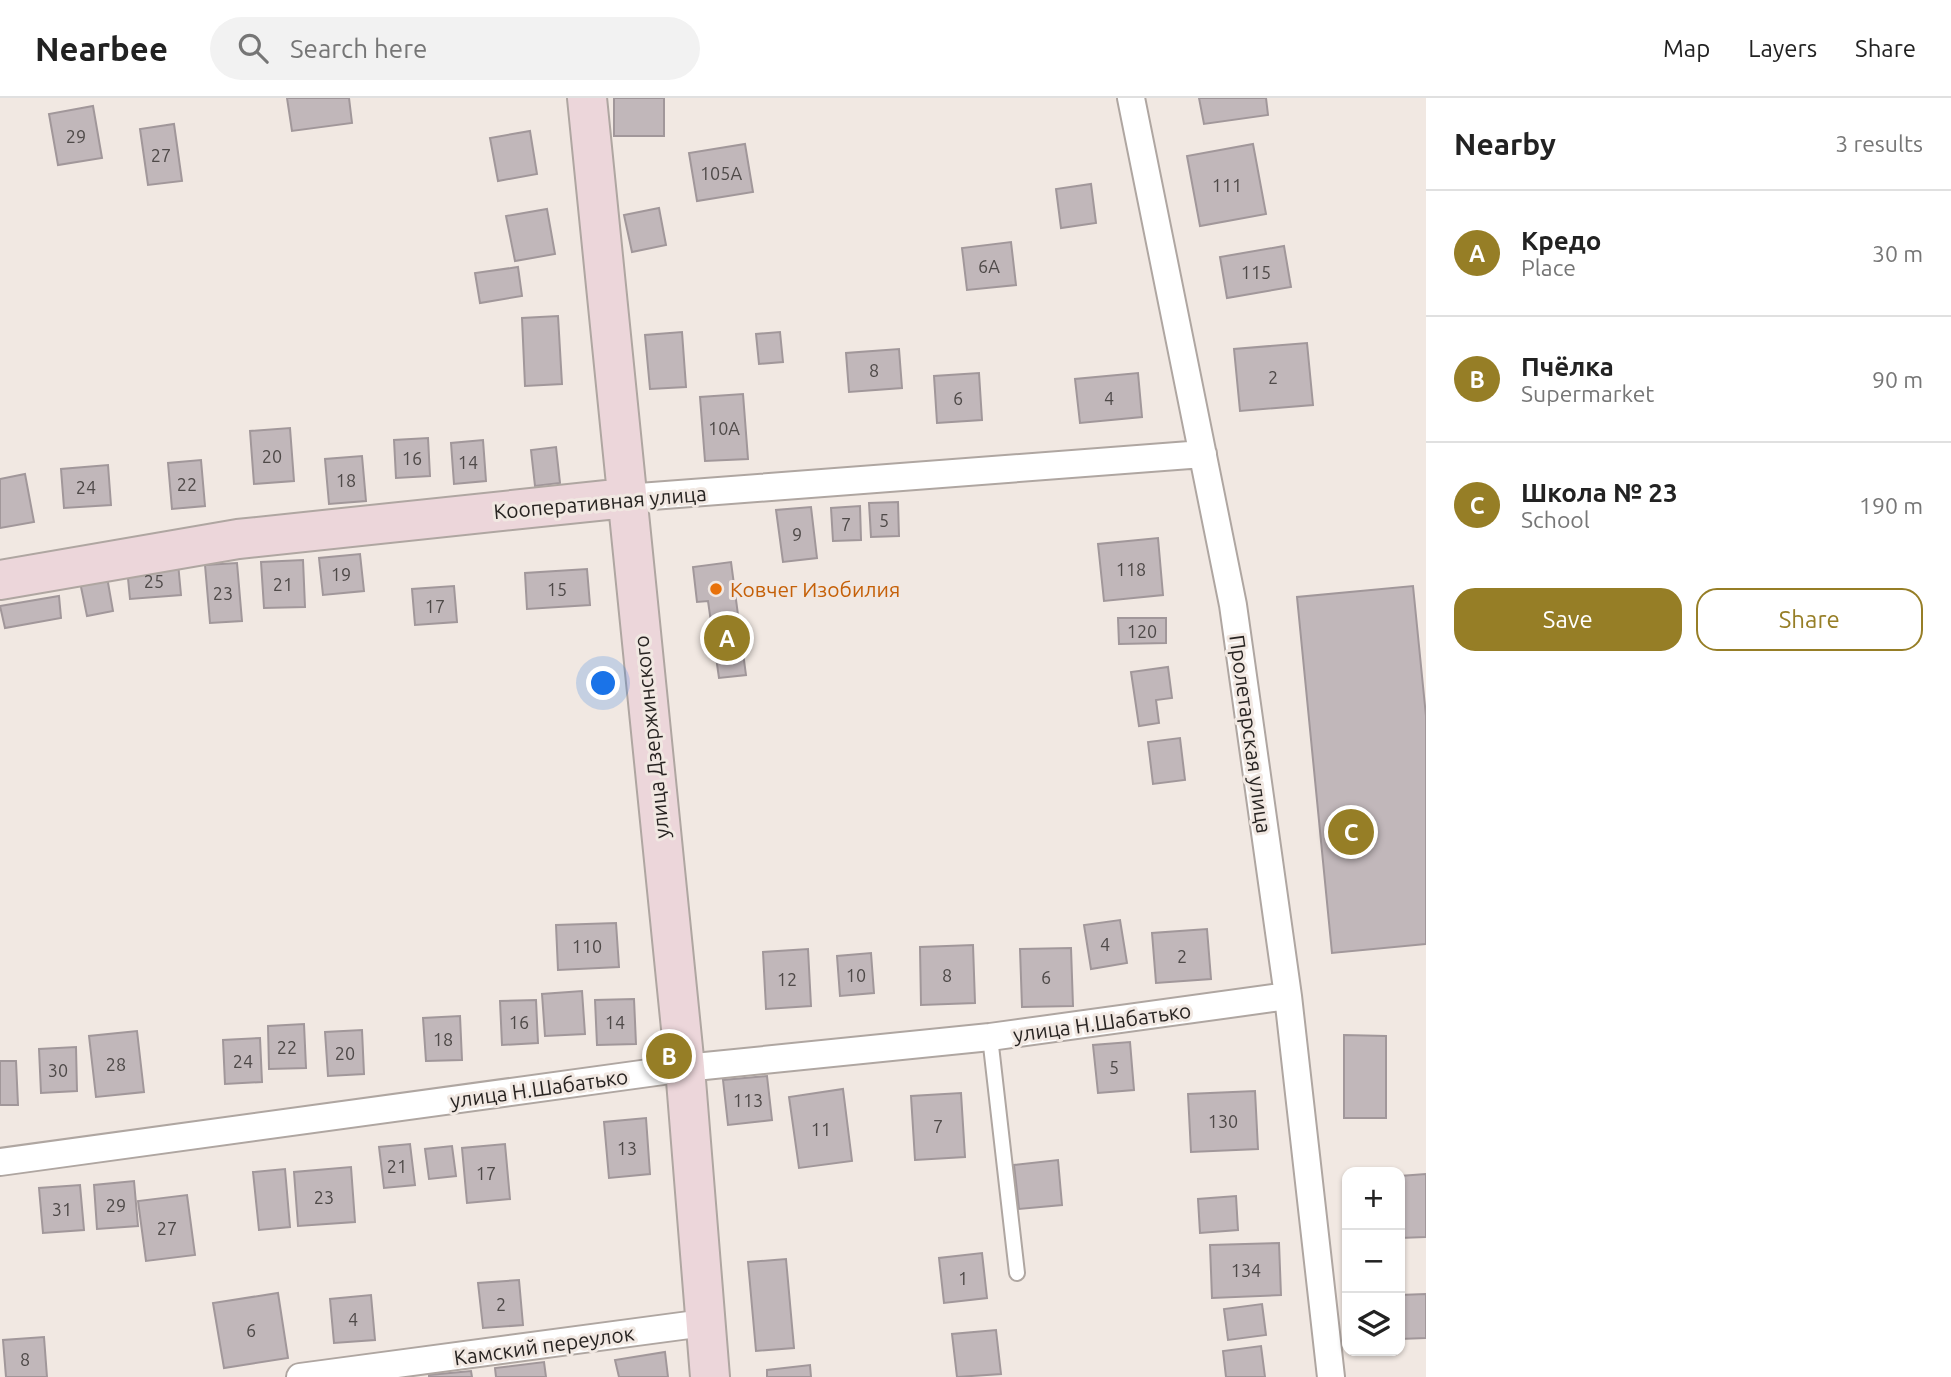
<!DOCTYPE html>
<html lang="en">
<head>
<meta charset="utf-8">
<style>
	:root { --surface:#fff; --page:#f2f2f2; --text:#222; --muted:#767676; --line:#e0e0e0; --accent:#967e26 }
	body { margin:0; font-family:Ubuntu,sans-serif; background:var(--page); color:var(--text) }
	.controls { position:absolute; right:21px; bottom:21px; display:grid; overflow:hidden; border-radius:14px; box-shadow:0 2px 5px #0004 }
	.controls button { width:63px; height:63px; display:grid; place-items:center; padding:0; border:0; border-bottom:2px solid var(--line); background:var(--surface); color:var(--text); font:35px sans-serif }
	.you { position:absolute; left:604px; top:586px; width:24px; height:24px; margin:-18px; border:5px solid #fff; border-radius:50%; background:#1a73e8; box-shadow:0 0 0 10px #1a73e833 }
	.badge { display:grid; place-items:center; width:46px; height:46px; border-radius:50%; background:var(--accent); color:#fff; font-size:23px; font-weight:700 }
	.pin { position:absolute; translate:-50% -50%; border:4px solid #fff; box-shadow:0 2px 7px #0006 }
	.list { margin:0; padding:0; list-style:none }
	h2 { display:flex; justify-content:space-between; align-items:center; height:91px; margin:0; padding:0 28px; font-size:30px }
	h2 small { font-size:23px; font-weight:400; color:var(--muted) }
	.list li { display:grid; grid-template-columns:46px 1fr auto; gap:21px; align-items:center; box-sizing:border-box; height:126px; padding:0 28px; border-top:2px solid var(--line) }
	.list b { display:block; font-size:26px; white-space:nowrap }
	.list p { margin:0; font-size:23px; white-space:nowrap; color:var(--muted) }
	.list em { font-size:23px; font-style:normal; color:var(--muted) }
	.actions { display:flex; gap:14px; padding:21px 28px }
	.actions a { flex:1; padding:16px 0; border:2px solid var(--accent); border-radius:21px; text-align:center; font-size:24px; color:var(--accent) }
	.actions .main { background:var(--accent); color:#fff }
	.icon { flex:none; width:38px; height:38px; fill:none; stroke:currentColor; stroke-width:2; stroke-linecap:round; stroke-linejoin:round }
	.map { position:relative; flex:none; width:1426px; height:1279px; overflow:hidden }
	header { display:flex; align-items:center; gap:42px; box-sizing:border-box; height:98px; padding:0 35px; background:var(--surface); border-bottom:2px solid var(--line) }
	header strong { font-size:33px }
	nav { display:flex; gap:38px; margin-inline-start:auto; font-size:24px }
	.search { width:490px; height:63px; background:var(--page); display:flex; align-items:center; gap:18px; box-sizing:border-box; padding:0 24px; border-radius:38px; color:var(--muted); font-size:26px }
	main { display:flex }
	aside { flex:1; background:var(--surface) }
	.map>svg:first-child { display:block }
	.building { fill:#c1b7ba; stroke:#a1979a; stroke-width:2 }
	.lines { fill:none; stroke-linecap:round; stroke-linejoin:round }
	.lane-casing { stroke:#afa6a1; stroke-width:18 }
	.street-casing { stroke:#afa6a1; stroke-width:30 }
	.secondary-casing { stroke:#afa6a1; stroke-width:42 }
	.lane { stroke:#fff; stroke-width:14 }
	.street { stroke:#fff; stroke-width:26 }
	.secondary { stroke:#ecd6da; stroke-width:38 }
	.food-dot { fill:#e8710a; stroke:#f1e8e2; stroke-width:2.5 }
	.labels { text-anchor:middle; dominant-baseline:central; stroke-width:6; stroke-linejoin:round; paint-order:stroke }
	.number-label { font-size:18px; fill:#4e4948 }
	.street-label { font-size:21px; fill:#282422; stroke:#f1e8e2 }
	.food-label { font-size:21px; fill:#c56008; stroke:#f1e8e2; text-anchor:start }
</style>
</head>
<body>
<header>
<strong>Nearbee</strong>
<div class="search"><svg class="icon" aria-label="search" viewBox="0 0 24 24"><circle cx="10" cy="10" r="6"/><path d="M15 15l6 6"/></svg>Search here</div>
<nav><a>Map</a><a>Layers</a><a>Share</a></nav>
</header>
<main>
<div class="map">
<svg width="1426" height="1279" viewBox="0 0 1426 1279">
	<rect width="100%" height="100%" fill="#f1e8e2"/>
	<path class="building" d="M 287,0 L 349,0 L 352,25 L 292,33 Z
		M 614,0 L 664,0 L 664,38 L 614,38 Z
		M 1199,0 L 1266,0 L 1268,17 L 1204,26 Z
		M 93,8 L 102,60 L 58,67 L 49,16 Z
		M 174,26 L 182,83 L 148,87 L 140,31 Z
		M 530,33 L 537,76 L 498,83 L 490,40 Z
		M 745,46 L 753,94 L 697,103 L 689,55 Z
		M 1253,46 L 1266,116 L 1200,128 L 1187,58 Z
		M 1091,86 L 1096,125 L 1061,130 L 1056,91 Z
		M 659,110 L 666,147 L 632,154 L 624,117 Z
		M 547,111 L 555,156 L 515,163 L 506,118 Z
		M 1011,144 L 1016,187 L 967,192 L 962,150 Z
		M 1284,148 L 1291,189 L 1227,200 L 1220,159 Z
		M 518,169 L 522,198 L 480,205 L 475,175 Z
		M 558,218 L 562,286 L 525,288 L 522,220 Z
		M 682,234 L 686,289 L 650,291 L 645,237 Z
		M 780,234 L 783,264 L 759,266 L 756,236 Z
		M 1307,245 L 1313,307 L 1240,313 L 1234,251 Z
		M 899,251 L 902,290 L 849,294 L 846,255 Z
		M 979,275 L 982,322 L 937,325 L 934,278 Z
		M 1138,275 L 1142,319 L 1080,325 L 1075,281 Z
		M 743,296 L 748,361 L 705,363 L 700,299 Z
		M 290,330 L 294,383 L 254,386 L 250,333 Z
		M 428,340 L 430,378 L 396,380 L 394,342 Z
		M 483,342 L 486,383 L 454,386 L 451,345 Z
		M 556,349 L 560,385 L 535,388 L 531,352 Z
		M 362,358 L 366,403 L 329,406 L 325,361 Z
		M 201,362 L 205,408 L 172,411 L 168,365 Z
		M 108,367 L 111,407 L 64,410 L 61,371 Z
		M 25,376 L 34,424 L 0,430 L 0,381 Z
		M 898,404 L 899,438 L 871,439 L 869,405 Z
		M 860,408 L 861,442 L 833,443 L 831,410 Z
		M 811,409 L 817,460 L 783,464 L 776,412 Z
		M 1158,440 L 1163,497 L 1104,503 L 1098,446 Z
		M 360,456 L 364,493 L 323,497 L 319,460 Z
		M 303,462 L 305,509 L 264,510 L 261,464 Z
		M 731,464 L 746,577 L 719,580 L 708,503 L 697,504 L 693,469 Z
		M 178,465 L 181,497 L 130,501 L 127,470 Z
		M 237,465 L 242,523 L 210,525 L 205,467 Z
		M 587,471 L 590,507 L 527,511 L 525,475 Z
		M 107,479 L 113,513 L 87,518 L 80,484 Z
		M 454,488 L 457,524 L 415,527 L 412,491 Z
		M 1413,488 L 1426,618 L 1426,846 L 1332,855 L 1297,499 Z
		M 59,498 L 61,520 L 5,530 L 0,508 Z
		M 1118,520 L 1166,520 L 1166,545 L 1119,546 Z
		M 1168,569 L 1172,600 L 1156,602 L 1159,625 L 1139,628 L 1131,574 Z
		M 1180,640 L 1185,682 L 1153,686 L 1148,644 Z
		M 1120,822 L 1127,865 L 1091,871 L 1084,827 Z
		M 616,825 L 619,869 L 558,872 L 556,827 Z
		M 1207,831 L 1211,881 L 1156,885 L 1152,835 Z
		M 973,847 L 975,905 L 921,907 L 920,849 Z
		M 1071,850 L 1073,908 L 1022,909 L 1020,851 Z
		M 808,851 L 811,908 L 766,911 L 763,854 Z
		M 871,855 L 874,895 L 840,898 L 837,858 Z
		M 582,893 L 585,936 L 545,938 L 542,896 Z
		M 634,901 L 636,946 L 597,947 L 595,902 Z
		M 536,902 L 538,945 L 502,947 L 500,903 Z
		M 460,918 L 462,962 L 426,963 L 423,920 Z
		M 304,926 L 306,970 L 269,971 L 268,928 Z
		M 362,932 L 364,976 L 328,978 L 325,934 Z
		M 137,933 L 144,994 L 96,999 L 89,938 Z
		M 1344,937 L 1386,938 L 1386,1020 L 1344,1020 Z
		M 260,940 L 262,984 L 225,986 L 223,942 Z
		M 1130,944 L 1134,992 L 1098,995 L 1093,947 Z
		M 76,949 L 77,993 L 41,995 L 39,951 Z
		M 0,963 L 16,963 L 18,1007 L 0,1007 Z
		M 767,978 L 772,1022 L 728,1027 L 723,982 Z
		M 843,991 L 852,1063 L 799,1070 L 789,999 Z
		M 1255,993 L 1258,1051 L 1191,1054 L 1188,996 Z
		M 961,995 L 965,1059 L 915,1062 L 911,998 Z
		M 646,1020 L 650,1076 L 609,1080 L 604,1024 Z
		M 410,1046 L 415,1087 L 384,1090 L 379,1049 Z
		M 505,1046 L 510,1101 L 467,1105 L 462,1050 Z
		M 452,1048 L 456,1078 L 429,1081 L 425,1051 Z
		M 1058,1062 L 1062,1107 L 1019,1111 L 1014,1067 Z
		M 351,1069 L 355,1124 L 298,1128 L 294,1074 Z
		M 285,1071 L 290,1129 L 259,1132 L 253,1074 Z
		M 1426,1076 L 1426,1139 L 1400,1140 L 1400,1078 Z
		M 134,1083 L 138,1128 L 97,1131 L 94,1087 Z
		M 80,1087 L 84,1132 L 43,1135 L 39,1090 Z
		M 187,1097 L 195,1157 L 146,1163 L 138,1103 Z
		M 1236,1098 L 1238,1132 L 1200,1135 L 1198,1101 Z
		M 1279,1145 L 1281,1197 L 1212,1200 L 1210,1147 Z
		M 982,1155 L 987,1200 L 944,1205 L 939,1160 Z
		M 786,1161 L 794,1250 L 756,1253 L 748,1164 Z
		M 519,1182 L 523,1227 L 483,1230 L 478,1185 Z
		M 278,1195 L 288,1260 L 224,1270 L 213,1205 Z
		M 1426,1196 L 1426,1240 L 1400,1241 L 1400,1197 Z
		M 371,1197 L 375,1242 L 334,1245 L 330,1201 Z
		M 1262,1206 L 1266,1237 L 1228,1242 L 1224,1211 Z
		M 996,1232 L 1001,1276 L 957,1279 L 952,1236 Z
		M 44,1239 L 47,1279 L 6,1279 L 3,1242 Z
		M 1261,1248 L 1265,1279 L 1226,1279 L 1223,1253 Z
		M 665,1254 L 668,1279 L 619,1279 L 615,1262 Z
		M 544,1264 L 546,1279 L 496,1279 L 495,1270 Z
		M 810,1267 L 811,1279 L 767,1279 L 767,1272 Z
		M 471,1273 L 472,1279 L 429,1279 L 429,1277 Z"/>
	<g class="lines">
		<defs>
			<path id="lane" d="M 990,939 L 1017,1175"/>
			<path id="street" d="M 1131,0 L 1233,507 L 1288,898 L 1331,1279
				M 626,400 L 1203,356
				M 0,1064 L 685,970 L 990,939 L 1288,898
				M 300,1279 L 704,1225"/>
			<path id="secondary" d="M 587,0 L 685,970 L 710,1279
				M 0,482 L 238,441 L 626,400"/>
		</defs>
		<use href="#lane" class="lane-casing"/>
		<use href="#street" class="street-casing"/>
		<use href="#secondary" class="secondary-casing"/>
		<use href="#lane" class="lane"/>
		<use href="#street" class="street"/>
		<use href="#secondary" class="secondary"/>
	</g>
	<circle class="food-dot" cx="716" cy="491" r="7"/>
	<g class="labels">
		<g class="number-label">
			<text x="76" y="38">29</text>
			<text x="161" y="57">27</text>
			<text x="721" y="75">105А</text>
			<text x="1227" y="87">111</text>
			<text x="989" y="168">6А</text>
			<text x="1256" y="174">115</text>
			<text x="874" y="272">8</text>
			<text x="1273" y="279">2</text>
			<text x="958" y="300">6</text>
			<text x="1109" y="300">4</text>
			<text x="724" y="330">10А</text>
			<text x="272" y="358">20</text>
			<text x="412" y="360">16</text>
			<text x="468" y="364">14</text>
			<text x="346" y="382">18</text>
			<text x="187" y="386">22</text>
			<text x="86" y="389">24</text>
			<text x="884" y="422">5</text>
			<text x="846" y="426">7</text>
			<text x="797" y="436">9</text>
			<text x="1131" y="471">118</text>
			<text x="341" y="476">19</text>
			<text x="154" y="483">25</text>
			<text x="283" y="486">21</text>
			<text x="557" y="491">15</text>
			<text x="223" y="495">23</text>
			<text x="435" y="508">17</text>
			<text x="1142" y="533">120</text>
			<text x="1105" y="846">4</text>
			<text x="587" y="848">110</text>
			<text x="1182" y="858">2</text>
			<text x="856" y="877">10</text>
			<text x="947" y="877">8</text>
			<text x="1046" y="879">6</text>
			<text x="787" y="881">12</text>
			<text x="519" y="924">16</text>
			<text x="615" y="924">14</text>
			<text x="443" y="941">18</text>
			<text x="287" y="949">22</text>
			<text x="345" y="955">20</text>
			<text x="243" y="963">24</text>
			<text x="116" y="966">28</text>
			<text x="1114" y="969">5</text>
			<text x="58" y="972">30</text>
			<text x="748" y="1002">113</text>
			<text x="1223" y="1023">130</text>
			<text x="938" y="1028">7</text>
			<text x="821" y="1031">11</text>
			<text x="627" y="1050">13</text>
			<text x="397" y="1068">21</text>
			<text x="486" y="1075">17</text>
			<text x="324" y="1099">23</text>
			<text x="116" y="1107">29</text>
			<text x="62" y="1111">31</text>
			<text x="167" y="1130">27</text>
			<text x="1246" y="1172">134</text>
			<text x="963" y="1180">1</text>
			<text x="501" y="1206">2</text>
			<text x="353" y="1221">4</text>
			<text x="251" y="1232">6</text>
			<text x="25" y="1261">8</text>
		</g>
		<g class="street-label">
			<text transform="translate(600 404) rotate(-5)">Кооперативная улица</text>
			<text transform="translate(1251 636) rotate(82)">Пролетарская улица</text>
			<text transform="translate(651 639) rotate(-96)">улица Дзержинского</text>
			<text transform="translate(1102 924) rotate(-8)">улица Н.Шабатько</text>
			<text transform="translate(539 990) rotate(-8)">улица Н.Шабатько</text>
			<text transform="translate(544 1247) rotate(-8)">Камский переулок</text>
		</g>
		<g class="food-label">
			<text x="730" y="491">Ковчег Изобилия</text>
		</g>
	</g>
</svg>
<div class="controls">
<button>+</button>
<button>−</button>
<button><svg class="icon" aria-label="layers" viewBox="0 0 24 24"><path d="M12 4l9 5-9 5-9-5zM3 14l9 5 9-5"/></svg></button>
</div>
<div class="you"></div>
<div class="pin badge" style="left:727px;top:540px">A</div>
<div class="pin badge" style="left:669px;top:958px">B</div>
<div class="pin badge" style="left:1351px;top:734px">C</div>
</div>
<aside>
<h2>Nearby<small>3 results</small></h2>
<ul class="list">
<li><span class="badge">A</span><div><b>Кредо</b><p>Place</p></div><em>30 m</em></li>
<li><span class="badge">B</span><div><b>Пчёлка</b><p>Supermarket</p></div><em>90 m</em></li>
<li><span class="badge">C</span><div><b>Школа № 23</b><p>School</p></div><em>190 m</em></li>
</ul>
<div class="actions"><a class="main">Save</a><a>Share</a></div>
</aside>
</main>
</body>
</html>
